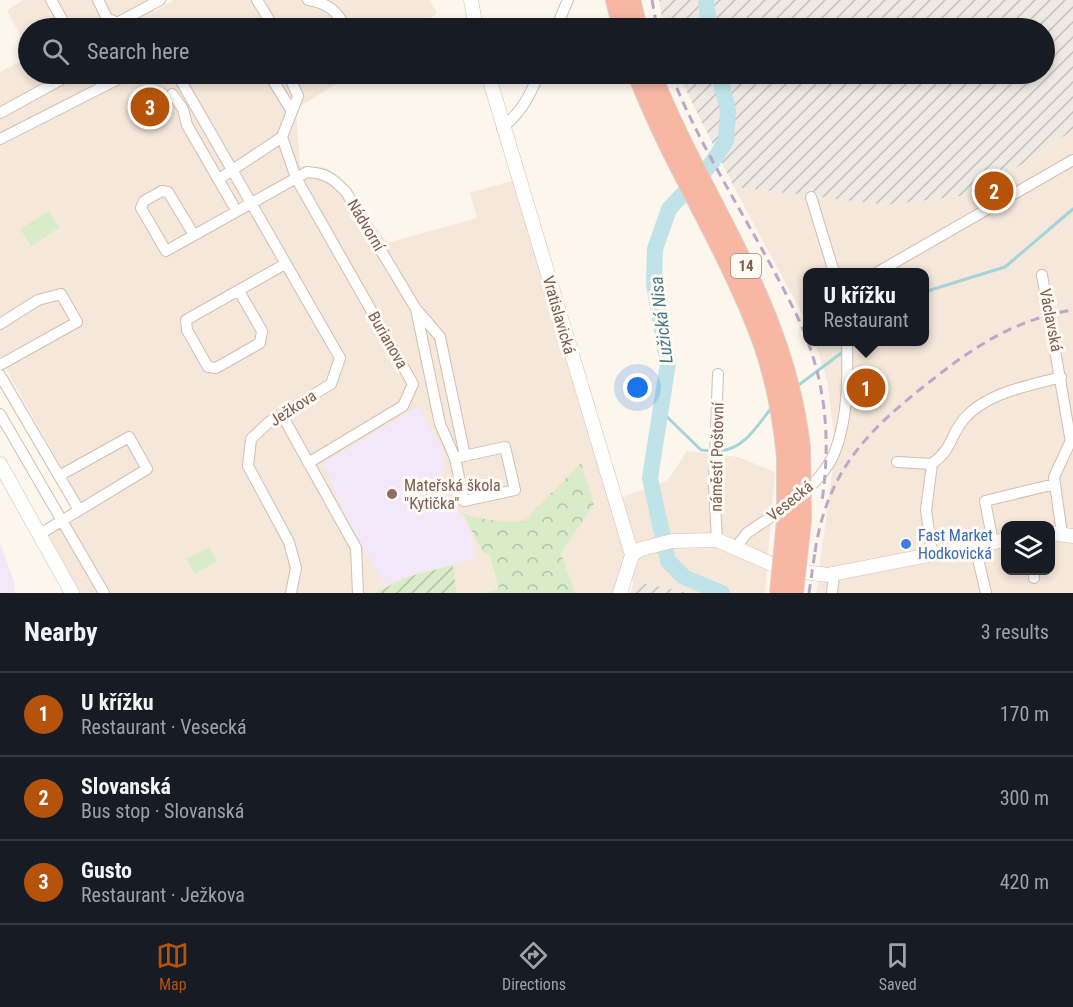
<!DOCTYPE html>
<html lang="en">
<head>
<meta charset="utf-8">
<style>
	:root { --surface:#171b24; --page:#242831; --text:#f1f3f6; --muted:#9ea1a6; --line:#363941; --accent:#b45309 }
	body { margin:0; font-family:"Roboto Condensed",sans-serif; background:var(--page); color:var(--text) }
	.controls { position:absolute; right:18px; bottom:18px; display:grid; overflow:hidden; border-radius:12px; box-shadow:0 3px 9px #0003 }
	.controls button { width:54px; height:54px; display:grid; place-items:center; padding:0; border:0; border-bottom:2px solid var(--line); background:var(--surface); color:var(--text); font:30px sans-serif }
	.you { position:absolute; left:638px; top:388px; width:21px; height:21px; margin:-15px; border:4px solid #fff; border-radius:50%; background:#1a73e8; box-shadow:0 0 0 9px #1a73e833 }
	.badge { display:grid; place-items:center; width:39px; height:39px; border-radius:50%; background:var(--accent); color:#fff; font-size:20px; font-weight:700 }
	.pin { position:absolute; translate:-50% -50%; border:3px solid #fff; box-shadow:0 2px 6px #0006 }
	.popup { position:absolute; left:803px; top:268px; width:126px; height:78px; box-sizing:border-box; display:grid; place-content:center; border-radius:12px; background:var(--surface); filter:drop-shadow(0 2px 4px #0005); font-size:20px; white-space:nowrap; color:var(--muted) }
	.popup b { font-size:22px; color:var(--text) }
	.popup::after { content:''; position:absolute; left:50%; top:100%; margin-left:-12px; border:12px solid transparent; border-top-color:var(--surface) }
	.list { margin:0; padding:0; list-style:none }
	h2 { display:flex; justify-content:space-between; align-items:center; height:78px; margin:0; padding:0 24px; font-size:26px }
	h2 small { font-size:20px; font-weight:400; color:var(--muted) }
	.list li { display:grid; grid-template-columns:39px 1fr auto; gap:18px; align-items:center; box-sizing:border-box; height:84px; padding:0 24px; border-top:2px solid var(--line) }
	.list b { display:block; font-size:22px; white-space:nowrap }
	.list p { margin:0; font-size:20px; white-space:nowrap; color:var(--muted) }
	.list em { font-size:20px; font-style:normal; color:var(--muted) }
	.icon { flex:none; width:33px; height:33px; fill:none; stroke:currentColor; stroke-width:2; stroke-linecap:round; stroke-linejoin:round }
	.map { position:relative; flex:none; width:1073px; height:593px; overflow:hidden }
	.search { position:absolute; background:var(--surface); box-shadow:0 3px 9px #0003; left:18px; right:18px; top:18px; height:66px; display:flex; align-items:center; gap:15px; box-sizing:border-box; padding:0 21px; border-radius:33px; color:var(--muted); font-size:22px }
	.sheet { height:330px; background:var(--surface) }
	nav { display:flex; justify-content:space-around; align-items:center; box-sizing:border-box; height:84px; border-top:2px solid var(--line); background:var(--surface); font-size:16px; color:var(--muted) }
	nav a { display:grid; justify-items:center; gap:3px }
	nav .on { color:var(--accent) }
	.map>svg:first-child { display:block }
	.residential { fill:#f5e8da; fill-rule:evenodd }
	.industrial { fill:url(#industrial-furrows) }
	.education { fill:#f3e8fa }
	.grass { fill:#d8ecc9 }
	.forest { fill:url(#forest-crowns) }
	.garden { fill:url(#garden-furrows) }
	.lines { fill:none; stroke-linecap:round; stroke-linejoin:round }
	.stream { stroke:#a5d3da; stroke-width:3 }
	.river { stroke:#bfe3e8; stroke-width:16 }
	.street-casing { stroke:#d1beb0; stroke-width:12 }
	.secondary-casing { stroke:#d6c0b0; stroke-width:15 }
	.highway-casing { stroke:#dad1cd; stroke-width:20 }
	.street { stroke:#fff; stroke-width:10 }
	.secondary { stroke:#fff; stroke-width:14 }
	.highway { stroke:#f7b7a3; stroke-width:18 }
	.rail { stroke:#b9a8c9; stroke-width:3; stroke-dasharray:9 6; stroke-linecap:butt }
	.highway-bridge-casing { stroke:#dad1cd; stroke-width:20; stroke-linecap:butt }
	.highway-bridge { stroke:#f7b7a3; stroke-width:18 }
	.education-dot { fill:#8d6e63; stroke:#fffaf3; stroke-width:2 }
	.shop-dot { fill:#3f7fe0; stroke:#fffaf3; stroke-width:2 }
	.labels { text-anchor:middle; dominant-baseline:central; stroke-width:6; stroke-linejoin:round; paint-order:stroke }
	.shield { fill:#fffaf3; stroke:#a28b7f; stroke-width:1.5 }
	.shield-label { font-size:15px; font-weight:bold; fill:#7a5c4d }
	.street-label { font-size:16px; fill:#7a5c4d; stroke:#fffaf3 }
	.education-label { font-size:16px; fill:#785e54; stroke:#fffaf3; text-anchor:start }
	.shop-label { font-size:16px; fill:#366cbe; stroke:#fffaf3; text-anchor:start }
	.water-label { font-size:18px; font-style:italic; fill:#437c86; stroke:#fffaf3 }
</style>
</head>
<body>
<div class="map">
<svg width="1073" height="593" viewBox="0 0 1073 593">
	<defs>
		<pattern id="industrial-furrows" width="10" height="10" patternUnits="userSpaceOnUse" patternTransform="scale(1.5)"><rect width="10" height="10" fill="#efe9e4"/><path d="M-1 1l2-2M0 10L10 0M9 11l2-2" fill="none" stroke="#c7c0bb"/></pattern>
		<pattern id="forest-crowns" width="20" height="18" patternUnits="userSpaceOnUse" patternTransform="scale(1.5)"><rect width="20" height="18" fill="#d8ecc9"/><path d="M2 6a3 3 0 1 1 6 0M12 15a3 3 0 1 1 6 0" fill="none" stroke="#b4c2a5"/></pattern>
		<pattern id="garden-furrows" width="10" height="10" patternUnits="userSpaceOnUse" patternTransform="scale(1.5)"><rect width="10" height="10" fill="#d8ecc9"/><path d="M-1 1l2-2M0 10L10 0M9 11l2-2" fill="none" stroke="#b4c2a5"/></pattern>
	</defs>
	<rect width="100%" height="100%" fill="#fdf6ec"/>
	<path class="residential" d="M 24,0 L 147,0 L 154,12 L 174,0 L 430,0 L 437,13 L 417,28 L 28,28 L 28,50 L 7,10 Z
		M 28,57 L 28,74 L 352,74 L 296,109 L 300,166 L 328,168 L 388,243 L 477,218 L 470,193 L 525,177 L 621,498 L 668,480 L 687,451 L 738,457 L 775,472 L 765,593 L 689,593 L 620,578 L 615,593 L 78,593 L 49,536 L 87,513 L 0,359 L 0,72 Z
		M 1073,130 L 1073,593 L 816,593 L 833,467 L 834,436 L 827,380 L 815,342 L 924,342 L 924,272 L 808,272 L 807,323 L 734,187 L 887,205 L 977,194 ZM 1006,526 L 1050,526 L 1050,570 L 1006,570 Z"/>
	<path class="industrial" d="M 659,0 L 1073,0 L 1073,130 L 977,194 L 887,205 L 734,187 L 678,74 L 1044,74 L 1044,28 L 664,28 Z
		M 634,581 L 689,593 L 630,593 Z"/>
	<path class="education" d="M 419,406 L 445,455 L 441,482 L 471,531 L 476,558 L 407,576 L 383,586 L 382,580 L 347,519 L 323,463 Z
		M 0,543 L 15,584 L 14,593 L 0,593 Z"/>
	<path class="grass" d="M 49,211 L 59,228 L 31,246 L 20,229 Z
		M 209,547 L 217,561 L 195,574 L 186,559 Z"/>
	<path class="forest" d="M 581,463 L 594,504 L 561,553 L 575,593 L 485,593 L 499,589 L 490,556 L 482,551 L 463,513 C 479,519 508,524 524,521 Z"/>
	<path class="garden" d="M 453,565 L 456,593 L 374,593 L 408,577 Z"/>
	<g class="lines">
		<path class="stream" d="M 924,292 L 1005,267 L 1073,209
			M 849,347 L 858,342
			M 796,387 L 844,351
			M 661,411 L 701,450 L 713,451
			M 720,451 C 745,449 758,424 773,406"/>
		<path class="river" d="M 706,0 L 709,28
			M 719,74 L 728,110 L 726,141 L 711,164 L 669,209 L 655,249 L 654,284 L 668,363 L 650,478 L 668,561 L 684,577 L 722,593"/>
		<defs>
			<path id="street" d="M 51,0 L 67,28
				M 98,0 L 107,18 L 117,23 L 160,0
				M 257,0 L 274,28
				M 308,0 C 328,3 337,11 346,28
				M 556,28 L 568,0
				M 177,74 L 340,358 L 331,384 L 269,422 L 251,439 L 248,466 L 289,542 L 296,568 L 291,593
				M 269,74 L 291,110
				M 288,74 L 298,96 L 282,137 L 296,178 L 413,384 L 403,406 L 308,463
				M 172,94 L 183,109 L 187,125 L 233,205
				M 0,113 L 71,74
				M 502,128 C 521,113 530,95 539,74
				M 0,139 L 128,74
				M 219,179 L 282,137
				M 811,197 L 834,272
				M 194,235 L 168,192 L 162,191 L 144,201 L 141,208 L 166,251 L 307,172 C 325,173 333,178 346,192 L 416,309 L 440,424 L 455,458 L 464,501 L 515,490 L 505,447 L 455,458
				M 878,272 L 1073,160
				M 1042,275 L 1070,437
				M 239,291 L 262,331 L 260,343 L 216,368 L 208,367 L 187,330 L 186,320 L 285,264
				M 418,311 L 440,337 L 465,456
				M 0,324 L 38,300 L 61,294 L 77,322 L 0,365
				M 0,375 L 79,510
				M 0,414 L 104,593
				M 282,415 L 356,548 L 358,593
				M 897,462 L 932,464 L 926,510 L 932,555
				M 932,464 C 954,447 949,437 964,419 C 987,392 1029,386 1061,377
				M 802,495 C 814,483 827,470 834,454 C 848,420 848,378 847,342
				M 40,534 L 147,469 L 129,437 L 59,476
				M 1062,534 L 1054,477 L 1073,436
				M 717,540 L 714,485 L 718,374
				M 993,542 L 985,501 L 1055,484
				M 975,546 L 986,593
				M 736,547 L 747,533 L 787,506
				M 1034,578 L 1034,570
				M 832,593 L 834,575"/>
			<path id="secondary" d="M 471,0 L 476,28
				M 488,74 L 632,555
				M 0,464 L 72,593
				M 1050,533 L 1073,536
				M 632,555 L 641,549 L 672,541 L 717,540 L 783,569 L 827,575 L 1006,540
				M 620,593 L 632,555"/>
			<path id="highway" d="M 615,0 L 622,28
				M 631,0 L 638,28
				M 637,74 C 672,165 727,247 761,339 C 775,377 782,416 786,456
				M 652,74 C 703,203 785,304 801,448"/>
		</defs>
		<use href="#street" class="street-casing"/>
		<use href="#secondary" class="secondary-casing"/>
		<use href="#highway" class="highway-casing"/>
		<use href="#street" class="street"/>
		<use href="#secondary" class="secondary"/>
		<use href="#highway" class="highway"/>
		<path class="rail" d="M 652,0 L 657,28
			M 671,74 C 708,167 768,248 808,340
			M 808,342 C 827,394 830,446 822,501
			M 815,552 C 827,470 869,429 932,380 C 976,345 1017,319 1073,310
			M 809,593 L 816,545"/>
		<defs>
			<path id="highway-bridge" d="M 779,593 L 786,521 L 786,456
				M 794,593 L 802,520 L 801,448"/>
		</defs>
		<use href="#highway-bridge" class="highway-bridge-casing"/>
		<use href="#highway-bridge" class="highway-bridge"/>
	</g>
	<circle class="education-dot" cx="392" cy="494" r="6"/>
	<circle class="shop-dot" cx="906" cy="544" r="6"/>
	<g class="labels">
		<rect class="shield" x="731" y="254" width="30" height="24" rx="4.5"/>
		<g class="shield-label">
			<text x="746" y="266">14</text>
		</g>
		<g class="street-label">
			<text transform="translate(366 225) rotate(59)">Nádvorní</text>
			<text transform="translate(559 315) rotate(74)">Vratislavická</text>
			<text transform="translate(1051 320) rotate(79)">Václavská</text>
			<text transform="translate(388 340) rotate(60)">Burianova</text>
			<text transform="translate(293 408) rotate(-33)">Ježkova</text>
			<text transform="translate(717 457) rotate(-89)">náměstí Poštovní</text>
			<text transform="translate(790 501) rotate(-39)">Vesecká</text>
		</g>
		<g class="education-label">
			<text x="404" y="485">Mateřská škola<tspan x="404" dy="18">"Kytička"</tspan></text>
		</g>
		<g class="shop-label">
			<text x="918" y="535">Fast Market<tspan x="918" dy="18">Hodkovická</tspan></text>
		</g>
		<g class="water-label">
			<text transform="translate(661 320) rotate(-97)">Lužická Nisa</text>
		</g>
	</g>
</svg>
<div class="controls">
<button><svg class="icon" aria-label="layers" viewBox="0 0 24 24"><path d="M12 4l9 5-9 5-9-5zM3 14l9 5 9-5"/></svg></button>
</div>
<div class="you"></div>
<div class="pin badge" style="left:866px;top:388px">1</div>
<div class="popup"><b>U křížku</b>Restaurant</div>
<div class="pin badge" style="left:994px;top:191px">2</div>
<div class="pin badge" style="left:150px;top:107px">3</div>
<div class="search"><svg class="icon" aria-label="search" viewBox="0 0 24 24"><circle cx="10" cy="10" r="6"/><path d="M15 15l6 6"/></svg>Search here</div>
</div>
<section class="sheet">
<h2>Nearby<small>3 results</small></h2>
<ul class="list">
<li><span class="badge">1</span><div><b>U křížku</b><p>Restaurant · Vesecká</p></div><em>170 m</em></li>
<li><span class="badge">2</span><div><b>Slovanská</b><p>Bus stop · Slovanská</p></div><em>300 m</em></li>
<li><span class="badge">3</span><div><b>Gusto</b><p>Restaurant · Ježkova</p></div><em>420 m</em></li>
</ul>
</section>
<nav>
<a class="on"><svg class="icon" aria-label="map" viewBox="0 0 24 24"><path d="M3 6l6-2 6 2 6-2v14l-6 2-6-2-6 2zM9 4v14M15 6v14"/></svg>Map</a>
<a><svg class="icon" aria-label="directions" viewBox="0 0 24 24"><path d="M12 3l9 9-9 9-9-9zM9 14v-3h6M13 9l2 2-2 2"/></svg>Directions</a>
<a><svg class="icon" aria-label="saved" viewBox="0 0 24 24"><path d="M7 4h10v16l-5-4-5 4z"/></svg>Saved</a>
</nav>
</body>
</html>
